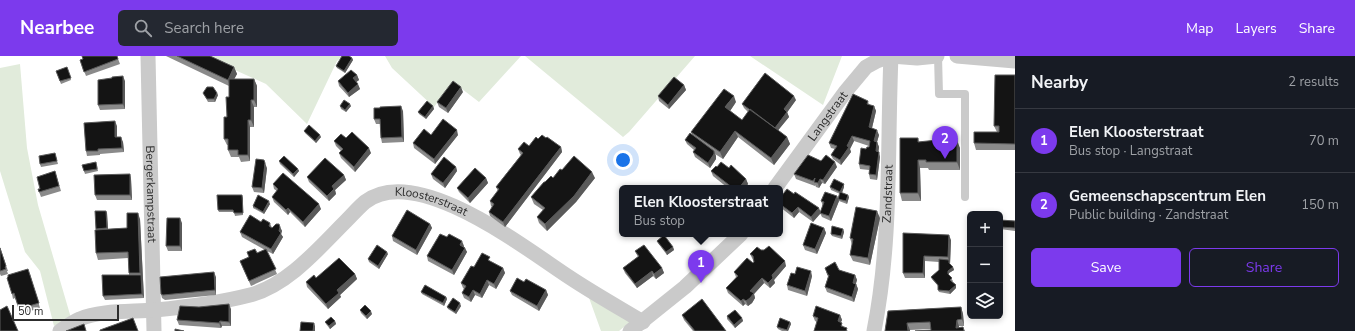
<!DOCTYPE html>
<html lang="en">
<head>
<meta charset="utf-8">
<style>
	:root { --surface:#171b24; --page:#242831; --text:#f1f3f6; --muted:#9ea1a6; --line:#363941; --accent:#7c3aed }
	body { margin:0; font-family:"Nunito Sans",sans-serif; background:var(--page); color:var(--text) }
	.controls { position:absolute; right:12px; bottom:12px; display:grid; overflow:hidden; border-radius:6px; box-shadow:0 2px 6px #0003 }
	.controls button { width:36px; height:36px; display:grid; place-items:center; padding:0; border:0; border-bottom:1px solid var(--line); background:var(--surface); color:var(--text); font:20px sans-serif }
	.scale { position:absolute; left:12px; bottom:10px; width:107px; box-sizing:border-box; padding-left:4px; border:2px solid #2d2d2d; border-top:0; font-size:11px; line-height:14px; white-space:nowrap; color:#2d2d2d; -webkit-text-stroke:3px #fff; paint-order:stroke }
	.you { position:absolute; left:623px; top:104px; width:14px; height:14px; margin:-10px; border:3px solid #fff; border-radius:50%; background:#1a73e8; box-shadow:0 0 0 6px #1a73e833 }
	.badge { display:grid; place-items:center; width:26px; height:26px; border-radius:50%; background:var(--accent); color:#fff; font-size:13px; font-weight:700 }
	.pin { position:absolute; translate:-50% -33px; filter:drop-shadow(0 1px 2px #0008) }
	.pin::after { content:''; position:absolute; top:21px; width:14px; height:12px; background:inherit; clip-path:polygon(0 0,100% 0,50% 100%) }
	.popup { position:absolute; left:619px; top:129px; width:164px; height:52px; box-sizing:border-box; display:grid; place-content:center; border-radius:6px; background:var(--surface); filter:drop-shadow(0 1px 3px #0005); font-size:13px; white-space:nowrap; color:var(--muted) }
	.popup b { font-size:15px; color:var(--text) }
	.popup::after { content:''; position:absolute; left:50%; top:100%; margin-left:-8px; border:8px solid transparent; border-top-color:var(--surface) }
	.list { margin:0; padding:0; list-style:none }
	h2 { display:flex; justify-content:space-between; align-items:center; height:52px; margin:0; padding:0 16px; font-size:17px }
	h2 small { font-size:13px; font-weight:400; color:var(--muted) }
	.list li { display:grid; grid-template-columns:26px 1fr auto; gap:12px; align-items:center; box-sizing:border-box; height:64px; padding:0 16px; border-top:1px solid var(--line) }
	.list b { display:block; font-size:15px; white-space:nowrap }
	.list p { margin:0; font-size:13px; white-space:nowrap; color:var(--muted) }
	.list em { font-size:13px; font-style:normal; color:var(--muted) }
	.actions { display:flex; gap:8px; padding:12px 16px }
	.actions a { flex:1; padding:9px 0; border:1px solid var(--accent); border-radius:6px; text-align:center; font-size:14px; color:var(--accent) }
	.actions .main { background:var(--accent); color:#fff }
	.icon { flex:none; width:22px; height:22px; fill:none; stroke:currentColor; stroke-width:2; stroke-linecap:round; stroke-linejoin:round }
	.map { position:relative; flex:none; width:1015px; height:275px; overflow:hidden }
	header { display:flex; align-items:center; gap:24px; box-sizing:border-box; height:56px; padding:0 20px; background:var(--accent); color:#fff }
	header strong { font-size:19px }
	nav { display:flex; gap:22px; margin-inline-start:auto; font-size:14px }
	.search { width:280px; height:36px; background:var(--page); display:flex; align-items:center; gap:10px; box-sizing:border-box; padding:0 14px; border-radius:6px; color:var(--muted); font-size:15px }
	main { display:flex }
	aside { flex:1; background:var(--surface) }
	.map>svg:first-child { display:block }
	.green { fill:#e1ebdb }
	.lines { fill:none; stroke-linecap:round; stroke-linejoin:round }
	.lane { stroke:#cacaca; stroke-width:8 }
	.street { stroke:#cacaca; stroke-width:15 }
	.wall { fill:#8a8a8a }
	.shaded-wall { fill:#5a5a5a }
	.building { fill:#141414; stroke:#5a5a5a }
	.labels { text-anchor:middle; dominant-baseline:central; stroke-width:4; stroke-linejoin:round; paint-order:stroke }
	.street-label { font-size:12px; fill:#2d2d2d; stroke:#fff }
</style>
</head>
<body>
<header>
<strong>Nearbee</strong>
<div class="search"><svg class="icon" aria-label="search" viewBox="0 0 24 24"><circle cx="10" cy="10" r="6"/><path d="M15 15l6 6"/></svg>Search here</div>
<nav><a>Map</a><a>Layers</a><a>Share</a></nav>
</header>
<main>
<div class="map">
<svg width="1015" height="275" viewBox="0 0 1015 275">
	<rect width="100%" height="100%" fill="#fff"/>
	<path class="green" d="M 204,0 L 343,0 L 337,5 L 307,68 L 266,28 Z
		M 385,0 L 521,0 L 479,46 L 453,26 L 434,51 L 392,12 Z
		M 525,0 L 695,0 L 629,76 L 623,81 Z
		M 750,0 L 842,0 L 823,49 Z
		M 20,8 L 27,92 L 38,149 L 71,262 L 54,270 L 40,215 L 25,196 L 0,115 L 0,12 Z
		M 588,239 L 631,265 L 619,275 L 601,275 Z"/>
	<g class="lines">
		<path class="lane" d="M 938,0 L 939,38 L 965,38 L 965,141"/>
		<g class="street">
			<path id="s1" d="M 148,0 L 154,275"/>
			<path d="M 891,0 L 917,2 L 937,0"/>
			<path d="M 957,0 L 1015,5"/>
			<path id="s2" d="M 775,132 L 846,35 L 866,11 L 877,5 L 891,0"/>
			<path id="s3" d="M 60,275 C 66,271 73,266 80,263 C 99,254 133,256 155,254 C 187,251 219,247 250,239 C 288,229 319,192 346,165 C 352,159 358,152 365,146 C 416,106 526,193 569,221 C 593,237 618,251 643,266"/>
			<path d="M 630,275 L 685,231 L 741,178"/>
			<path id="s4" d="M 874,275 C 892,184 887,92 891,0"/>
		</g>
	</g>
	<path class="wall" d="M 117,0 L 120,8 L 86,20 L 80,4 Z
		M 166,0 L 210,0 L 234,11 L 237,18 L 234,23 L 254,23 L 257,30 L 257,51 L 254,51 L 254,71 L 250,71 L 250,105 L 241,106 L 239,101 L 231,101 L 228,94 L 228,89 L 227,89 L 224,83 L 229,41 L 229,30 Z
		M 352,2 L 353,4 L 345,17 L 337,12 L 336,10 Z
		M 67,11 L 71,24 L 61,28 L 56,15 Z
		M 357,19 L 359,24 L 356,26 L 360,33 L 349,41 L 339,30 L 338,25 Z
		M 1015,19 L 1015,94 L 976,94 L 974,87 L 997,76 L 994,70 Z
		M 125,25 L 125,53 L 100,54 L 98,49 Z
		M 684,29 L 686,34 L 669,53 L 659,45 L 658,40 Z
		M 463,36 L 448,57 L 439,51 L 437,46 Z
		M 203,37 L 218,39 L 215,46 L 208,46 Z
		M 796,44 L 787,56 L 789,61 L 778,74 L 787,81 L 790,88 L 774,109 L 738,81 L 723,103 L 715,98 L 716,100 L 716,103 L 710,112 L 695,101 L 693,96 L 694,94 L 687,88 L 685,84 L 693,80 L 691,76 L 736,46 L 730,55 L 742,64 L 748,56 L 744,52 L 742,48 Z
		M 868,45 L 869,49 L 874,50 L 876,55 L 872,72 L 879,79 L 877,86 L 879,91 L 878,96 L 880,101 L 877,124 L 870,123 L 869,118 L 869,114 L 860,113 L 859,108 L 866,93 L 869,91 L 869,90 L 854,85 L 850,93 L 851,96 L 841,109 L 833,103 L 831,99 L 835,93 L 831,92 L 829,87 Z
		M 340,50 L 351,50 L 346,56 L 341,53 Z
		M 433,50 L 434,53 L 426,63 L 419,58 L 418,56 Z
		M 403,55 L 404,86 L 382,87 L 381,82 L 380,68 L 376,68 L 374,63 Z
		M 117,70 L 117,81 L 123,86 L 124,96 L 100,98 L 100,99 L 87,100 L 86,95 Z
		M 304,75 L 321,81 L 316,87 L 305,77 Z
		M 431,79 L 458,79 L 435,108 L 414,92 L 413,87 Z
		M 346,82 L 371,97 L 355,116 L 341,102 L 339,97 L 341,95 L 336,90 L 334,85 Z
		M 918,82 L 919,86 L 947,84 L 960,92 L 960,114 L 929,114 L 928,112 L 920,112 L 921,145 L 902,145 L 900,137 Z
		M 538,83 L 561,91 L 562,96 L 505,171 L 490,160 L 489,156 L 492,151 L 491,150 L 490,145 L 498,135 L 496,131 L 521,99 L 520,98 L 518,93 L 529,90 Z
		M 55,97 L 58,108 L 41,111 L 40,108 Z
		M 279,105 L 298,113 L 299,115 L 294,121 L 280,108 Z
		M 821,105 L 837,111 L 825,128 L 822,127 L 819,132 L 816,131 L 815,129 L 815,130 L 796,123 L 794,118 Z
		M 97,109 L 98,115 L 85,118 L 84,115 Z
		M 456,111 L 457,115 L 445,132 L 433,123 L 431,118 Z
		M 717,111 L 729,112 L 746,123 L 748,128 L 745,132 L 728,132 L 713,120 L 711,115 Z
		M 267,112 L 264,137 L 254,136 L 252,131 Z
		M 562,114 L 595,122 L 576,146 L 547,175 L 539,167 L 537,161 L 543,154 L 534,148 L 531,141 L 545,126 L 553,122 Z
		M 55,115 L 61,135 L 41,141 L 38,133 L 40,133 Z
		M 130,118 L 131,123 L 132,144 L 97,144 L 95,139 Z
		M 344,119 L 346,124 L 335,134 L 336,138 L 329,145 L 309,126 L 307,121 Z
		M 486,122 L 488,127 L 470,147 L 459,136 L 457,132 Z
		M 273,128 L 321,153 L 305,171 L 290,156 L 288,159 L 274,146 L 272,141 L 277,135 L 274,133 Z
		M 844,128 L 844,131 L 842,137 L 849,141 L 847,148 L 839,145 L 838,143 L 840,138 L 831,134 L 830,131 Z
		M 837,140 L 839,145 L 831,165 L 822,161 L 820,157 L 813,166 L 799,156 L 794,162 L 780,151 L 780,142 L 820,156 L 823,150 L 821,145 Z
		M 243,142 L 243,159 L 235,160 L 234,156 L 219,156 L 218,154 Z
		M 270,148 L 264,158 L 253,152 L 253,150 Z
		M 95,155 L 106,155 L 107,157 L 108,173 L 127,172 L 140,163 L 144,242 L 105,244 L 103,240 L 129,219 L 129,217 L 128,202 L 98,204 L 96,197 L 96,173 Z
		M 880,162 L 870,209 L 853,205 L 850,199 L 852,189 L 850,182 Z
		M 1000,164 L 1015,165 L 1015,175 L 1000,173 Z
		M 261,166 L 270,167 L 272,172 L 280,171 L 282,175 L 281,178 L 283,181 L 273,198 L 267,195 L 277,218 L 251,230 L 240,205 L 265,194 L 242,181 L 240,176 Z
		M 182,167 L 182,195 L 168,195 L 166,190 Z
		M 430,168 L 432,172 L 417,199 L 393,185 L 392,180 Z
		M 824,172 L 826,177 L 817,198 L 805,194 L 803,189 Z
		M 843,173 L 844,176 L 842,183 L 832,180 L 831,178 Z
		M 903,177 L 951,184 L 950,208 L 953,211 L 954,214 L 949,217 L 949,219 L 953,225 L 952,226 L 956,229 L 956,232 L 950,238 L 939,236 L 938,234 L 938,230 L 932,223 L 931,221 L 939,214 L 939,206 L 925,205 L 925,222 L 905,222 L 903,217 Z
		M 657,185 L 673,191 L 674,194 L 667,199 L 658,187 Z
		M 464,190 L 464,191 L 467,196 L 454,219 L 428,205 L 427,200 Z
		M 0,191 L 8,215 L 7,215 L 8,218 L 1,220 L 0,218 Z
		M 761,194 L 786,210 L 774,224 L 775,227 L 770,232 L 764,227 L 754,238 L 755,242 L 752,247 L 748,250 L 745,248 L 743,250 L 728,237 L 726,232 L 736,221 L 734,216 L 753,207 L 754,206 L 750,198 Z
		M 635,195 L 662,212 L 664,217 L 656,223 L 653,220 L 637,232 L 625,217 L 623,212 L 638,201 Z
		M 388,198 L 379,213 L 369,206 L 368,203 Z
		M 492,206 L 503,212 L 505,217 L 496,233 L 489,229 L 482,242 L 475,239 L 471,246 L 464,242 L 462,237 L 464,233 L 463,232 L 461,227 L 474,211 Z
		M 825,212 L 839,214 L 855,219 L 857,224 L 856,228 L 858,233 L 854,246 L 827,236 L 825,231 L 828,221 Z
		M 30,218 L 40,252 L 21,258 L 15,242 L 13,243 L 12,238 Z
		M 355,218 L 357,223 L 340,239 L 341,241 L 328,253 L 307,231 L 306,226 L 316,222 Z
		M 795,218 L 812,220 L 807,240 L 788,234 L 787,229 Z
		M 216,221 L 216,239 L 165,244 L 162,242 L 161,238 Z
		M 524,226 L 546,234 L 548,239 L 539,255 L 512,239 L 510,235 Z
		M 421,236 L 446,241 L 447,243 L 444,250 L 422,238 Z
		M 461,250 L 456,258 L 448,253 L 447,251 Z
		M 961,251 L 963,258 L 964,270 L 959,270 L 959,272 L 963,271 L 965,275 L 915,275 L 931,274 L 931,273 L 910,274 L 910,275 L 885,275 L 888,255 Z
		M 231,253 L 231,270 L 222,270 L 221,272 L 179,269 L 177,264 Z
		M 360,254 L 372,258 L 367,263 L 361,257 Z
		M 682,259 L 726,275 L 693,275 L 684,264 Z
		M 840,259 L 842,264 L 841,266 L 843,271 L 848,275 L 814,275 L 817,266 L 815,265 L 813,260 Z
		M 727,260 L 742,262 L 743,265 L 735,272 L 727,263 Z
		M 335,265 L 336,268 L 330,273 L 326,268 L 325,266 Z
		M 790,266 L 791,268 L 788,275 L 782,275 L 778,273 L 777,271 Z"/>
	<path class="shaded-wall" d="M 352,2 L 353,4 L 345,17 L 344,15 Z
		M 234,11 L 237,18 L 230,31 L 228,24 Z
		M 357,19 L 359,24 L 355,27 L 353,22 Z
		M 123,20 L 125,25 L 125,53 L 123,48 Z
		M 254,23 L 257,30 L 257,51 L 254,44 Z
		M 358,28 L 360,33 L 349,41 L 348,37 Z
		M 684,29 L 686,34 L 669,53 L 668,49 Z
		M 461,31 L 463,36 L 448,57 L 446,52 Z
		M 217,37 L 218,39 L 215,46 L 214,43 Z
		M 734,40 L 736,46 L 728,58 L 725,51 Z
		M 794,40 L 796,44 L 786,58 L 784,53 Z
		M 251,44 L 254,51 L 254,71 L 251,64 Z
		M 350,48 L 351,50 L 346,56 L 345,54 Z
		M 401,50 L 403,55 L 404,86 L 402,81 Z
		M 433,50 L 434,53 L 426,63 L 425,61 Z
		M 874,50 L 876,55 L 871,76 L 869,71 Z
		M 787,56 L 789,61 L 776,77 L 775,72 Z
		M 248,64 L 250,71 L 250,105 L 248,99 Z
		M 115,65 L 117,70 L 117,86 L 115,81 Z
		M 457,74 L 458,79 L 435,108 L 434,103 Z
		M 877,74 L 879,79 L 877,86 L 879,91 L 878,100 L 876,95 L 874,85 Z
		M 735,75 L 738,81 L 723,103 L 720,96 Z
		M 320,79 L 321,81 L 316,87 L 315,85 Z
		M 852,80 L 854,85 L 850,93 L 851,96 L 841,109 L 840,104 Z
		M 121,81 L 123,86 L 124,96 L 122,92 Z
		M 787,81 L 790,88 L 774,109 L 771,102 Z
		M 957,84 L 960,92 L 960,114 L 957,106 Z
		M 561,91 L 562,96 L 505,171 L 503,166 Z
		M 369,92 L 371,97 L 355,116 L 354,111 Z
		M 714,95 L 716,100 L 716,103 L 710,112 L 708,107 Z
		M 879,96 L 880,101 L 877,124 L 876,119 Z
		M 918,104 L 920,112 L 921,145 L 918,137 Z
		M 835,106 L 837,111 L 825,128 L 823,124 Z
		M 265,107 L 267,112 L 264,137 L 262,132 Z
		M 456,111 L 457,115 L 445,132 L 443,127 Z
		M 298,113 L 299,115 L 294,121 L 293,118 Z
		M 592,116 L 595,122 L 576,146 L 547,175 L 545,168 Z
		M 130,118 L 131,123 L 132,144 L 130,139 Z
		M 344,119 L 346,124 L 335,134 L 336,138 L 329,145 L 327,140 L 332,130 Z
		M 486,122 L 488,127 L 470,147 L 468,142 Z
		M 746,123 L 748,128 L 745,132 L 739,132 Z
		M 820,123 L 822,127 L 819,132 L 818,127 Z
		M 844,128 L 844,131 L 841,139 L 840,136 Z
		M 242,139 L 243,142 L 243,159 L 243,157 Z
		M 848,139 L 849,141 L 847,148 L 846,145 Z
		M 837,140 L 839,145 L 831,165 L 829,160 Z
		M 269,145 L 270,148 L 264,158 L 263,156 Z
		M 319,148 L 321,153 L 305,171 L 303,166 Z
		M 798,151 L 799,156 L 794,162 L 792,157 Z
		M 288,152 L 290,156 L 288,159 L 286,154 Z
		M 819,152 L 821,157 L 813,166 L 811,161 Z
		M 106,155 L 107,157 L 108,175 L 107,172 Z
		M 877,155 L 880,162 L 870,209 L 868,202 Z
		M 138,157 L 140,163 L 143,224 L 140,217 Z
		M 180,162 L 182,167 L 182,195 L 180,190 Z
		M 430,168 L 432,172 L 417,199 L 416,194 Z
		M 280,171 L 282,175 L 281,178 L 283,181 L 273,198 L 271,193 L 279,175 Z
		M 824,172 L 826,177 L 817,198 L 815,193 Z
		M 843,173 L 844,176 L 842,183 L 841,180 Z
		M 949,179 L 951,184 L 950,209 L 948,201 Z
		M 462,185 L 464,190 L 462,194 L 460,189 Z
		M 673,191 L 674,194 L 667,199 L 666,196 Z
		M 465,192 L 467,196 L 454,219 L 452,214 Z
		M 387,196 L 388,198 L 379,213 L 378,210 Z
		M 924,200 L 925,205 L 925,222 L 923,217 Z
		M 785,205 L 786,210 L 774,224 L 775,227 L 770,232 L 768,227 L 772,219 Z
		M 953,211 L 954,214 L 949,217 L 949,221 L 948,218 L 948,215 Z
		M 503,212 L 505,217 L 496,233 L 494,228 Z
		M 662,212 L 664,217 L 656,223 L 654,218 Z
		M 652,215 L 653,220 L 637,232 L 635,228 Z
		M 811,215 L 812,220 L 807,240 L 805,235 Z
		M 214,216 L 216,221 L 216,239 L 215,234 Z
		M 355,218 L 357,223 L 340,239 L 341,241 L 328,253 L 326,248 L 337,234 Z
		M 141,219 L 143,224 L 144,242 L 142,238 Z
		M 855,219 L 857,224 L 854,232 L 853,227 Z
		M 762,222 L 764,227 L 754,238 L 755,242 L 752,247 L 748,250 L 746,245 L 750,235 Z
		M 487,224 L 489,229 L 482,242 L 480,238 Z
		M 856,228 L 858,233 L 854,246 L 852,241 Z
		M 956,229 L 956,232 L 950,238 L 949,235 Z
		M 473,234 L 475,239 L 471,246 L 469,241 Z
		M 546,234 L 548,239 L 539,255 L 537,250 Z
		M 446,241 L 447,243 L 444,250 L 443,247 Z
		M 743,243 L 745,248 L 743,250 L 741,245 Z
		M 460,247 L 461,250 L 456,258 L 455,256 Z
		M 229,248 L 231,253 L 231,270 L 229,266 Z
		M 961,251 L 963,258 L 964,270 L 962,263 Z
		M 371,255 L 372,258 L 367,263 L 366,260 Z
		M 840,259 L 842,264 L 839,270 L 838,265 Z
		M 742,262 L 743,265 L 735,272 L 734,269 Z
		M 957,264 L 959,270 L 959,275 L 956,272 Z
		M 220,265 L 222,270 L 221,272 L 219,267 Z
		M 335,265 L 336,268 L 330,273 L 329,270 Z
		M 790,266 L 791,268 L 788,275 L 787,275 Z
		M 314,267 L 315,270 L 315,275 L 313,275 Z
		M 907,267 L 910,274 L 910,275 L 908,275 Z"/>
	<path class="building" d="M 82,0 L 117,0 L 118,3 L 84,16 L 80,4 L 83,3 Z
		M 177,0 L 210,0 L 234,11 L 228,24 Z
		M 342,0 L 349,0 L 352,2 L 344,15 L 336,10 Z
		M 67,11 L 71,22 L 60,25 L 56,15 Z
		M 351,14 L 357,19 L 353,22 L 358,28 L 348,37 L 338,25 Z
		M 765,17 L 794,40 L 784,53 L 787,56 L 775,72 L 742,48 Z
		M 995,19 L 1015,19 L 1015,88 L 974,87 L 974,76 L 999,76 L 999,70 L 994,70 Z
		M 123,20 L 123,48 L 98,49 L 98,24 L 112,22 L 112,21 Z
		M 674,21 L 684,29 L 668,49 L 658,40 Z
		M 229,23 L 254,23 L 254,44 L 251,44 L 251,64 L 248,64 L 248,99 L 238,99 L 238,94 L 228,94 L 228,83 L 224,83 L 224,61 L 227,61 L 226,41 L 229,41 Z
		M 453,25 L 461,31 L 446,52 L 437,46 Z
		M 207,31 L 213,31 L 217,37 L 214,43 L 207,43 L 203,37 Z
		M 724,33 L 734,40 L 725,51 L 742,64 L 750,53 L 787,81 L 771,102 L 735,75 L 720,96 L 691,76 Z
		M 853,38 L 868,45 L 867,48 L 874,50 L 869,71 L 877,74 L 874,85 L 877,86 L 876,95 L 879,96 L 876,119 L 869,118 L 870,110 L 859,108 L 861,92 L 866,93 L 867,91 L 869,91 L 870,85 L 852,80 L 847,90 L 849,91 L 840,104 L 831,99 L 837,90 L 829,87 Z
		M 344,44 L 350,48 L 345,54 L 340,50 Z
		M 427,45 L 433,50 L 425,61 L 418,56 Z
		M 401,50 L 402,81 L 381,82 L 380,63 L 374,63 L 374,52 L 380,52 L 380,51 Z
		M 443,63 L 457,74 L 434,103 L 413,87 L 424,73 L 431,79 Z
		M 115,65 L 115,81 L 121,81 L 122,92 L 98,93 L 98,95 L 86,95 L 84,67 Z
		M 309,69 L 320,79 L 315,85 L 304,75 Z
		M 352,76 L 369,92 L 354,111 L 339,97 L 343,93 L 334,85 L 341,78 L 346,82 Z
		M 690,77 L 714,95 L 714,98 L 708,107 L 693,96 L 696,92 L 685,84 Z
		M 542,79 L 546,82 L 547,81 L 561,91 L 503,166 L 489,156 L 494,148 L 490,145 L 499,133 L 496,131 L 523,97 L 518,93 L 524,86 L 529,90 L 536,81 L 538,83 Z
		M 900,82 L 918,82 L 918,86 L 937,84 L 937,82 L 946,82 L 946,84 L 957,84 L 957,106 L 926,106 L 926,104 L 918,104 L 918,137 L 900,137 Z
		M 55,97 L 57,105 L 40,108 L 39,100 Z
		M 808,99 L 821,105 L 826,99 L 835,106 L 823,124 L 820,123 L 818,127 L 814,126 L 815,122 L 813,125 L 794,118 Z
		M 284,100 L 298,113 L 293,118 L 279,105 Z
		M 574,100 L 592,116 L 574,140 L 545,168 L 537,161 L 545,152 L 531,141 L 544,126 L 545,126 L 551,120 L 553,122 L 560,113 L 562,114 Z
		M 444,101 L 456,111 L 443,127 L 431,118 Z
		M 325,102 L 344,119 L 332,130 L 334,133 L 327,140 L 307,121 Z
		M 256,103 L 264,104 L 265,107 L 262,132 L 252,131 Z
		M 96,106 L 97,113 L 84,115 L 82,109 Z
		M 721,106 L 729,112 L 731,109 L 746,123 L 739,132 L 733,132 L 711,115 L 716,110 L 717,111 Z
		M 475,112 L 486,122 L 468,142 L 457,132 Z
		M 55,115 L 59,130 L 39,136 L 38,133 L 40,133 L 37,121 Z
		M 283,117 L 319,148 L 303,166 L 288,152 L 286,154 L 272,141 L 278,133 L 273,128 Z
		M 130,118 L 130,139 L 95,139 L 94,119 Z
		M 834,123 L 844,128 L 840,136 L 830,131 Z
		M 787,133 L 794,138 L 795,136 L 819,152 L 811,161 L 798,151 L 792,157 L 780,148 L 780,142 Z
		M 825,136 L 837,140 L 829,160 L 820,157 L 824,146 L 821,145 Z
		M 840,136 L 848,139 L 846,145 L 838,143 Z
		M 217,139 L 242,139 L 243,157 L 234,157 L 233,154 L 218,154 Z
		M 258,139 L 269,145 L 263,156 L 253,150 Z
		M 856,151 L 877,155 L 868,202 L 850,199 L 853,183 L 850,182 Z
		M 407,154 L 430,168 L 416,194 L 392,180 Z
		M 95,155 L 106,155 L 107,172 L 96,173 Z
		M 127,157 L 138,157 L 140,217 L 129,217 L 128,196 L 96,197 L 95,174 L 127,172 Z
		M 250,159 L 261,166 L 263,163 L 270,167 L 269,170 L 272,172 L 276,168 L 279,168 L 280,171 L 279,175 L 281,177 L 271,193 L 240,176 Z
		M 167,162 L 180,162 L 180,190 L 166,190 Z
		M 1000,164 L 1015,165 L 1015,172 L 1000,171 Z
		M 811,167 L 824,172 L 815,193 L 803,189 Z
		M 832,170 L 843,173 L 841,180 L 831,178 Z
		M 903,177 L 949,179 L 948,201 L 924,200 L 923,217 L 903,217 Z
		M 440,178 L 447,181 L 449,178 L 462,185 L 460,189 L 465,192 L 452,214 L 427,200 Z
		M 664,179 L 673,191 L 666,196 L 657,185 Z
		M 377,189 L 387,196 L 378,210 L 368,203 Z
		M 644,189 L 662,212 L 654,218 L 652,215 L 635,228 L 623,212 L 639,200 L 635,195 Z
		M 769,190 L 785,205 L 772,219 L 773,222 L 768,227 L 762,222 L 750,235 L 754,237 L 750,242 L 746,245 L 743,243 L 741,245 L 726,232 L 738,220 L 734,216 L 747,202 L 753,207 L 754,206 L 753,200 L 750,198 L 757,191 L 761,194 L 764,194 Z
		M 0,192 L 6,210 L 5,211 L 6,213 L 0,215 Z
		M 255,193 L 257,197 L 266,193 L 276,213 L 249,225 L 240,205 L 249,201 L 247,196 Z
		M 482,197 L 490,201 L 488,204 L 503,212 L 494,228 L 487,224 L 480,238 L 473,234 L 469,241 L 462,237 L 466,230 L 461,227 L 471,210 L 474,211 Z
		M 339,202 L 355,218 L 337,234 L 339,237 L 326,248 L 306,226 L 314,219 L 316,222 Z
		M 939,203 L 949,204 L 949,207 L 953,211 L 948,215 L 948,218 L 952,222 L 950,224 L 956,229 L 949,235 L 938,234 L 938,229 L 931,221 L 939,214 Z
		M 835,206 L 839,214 L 855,219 L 853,227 L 856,228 L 852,241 L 825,231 L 829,219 L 828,219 L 825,212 Z
		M 797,211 L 811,215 L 805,235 L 787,229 L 791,217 L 795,218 Z
		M 28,213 L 39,247 L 19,253 L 14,237 L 12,238 L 7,222 L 8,221 L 8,219 Z
		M 214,216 L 215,234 L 163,239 L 161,238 L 160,221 Z
		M 102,219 L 141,219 L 142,238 L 103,240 Z
		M 517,222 L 524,226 L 526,223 L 546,234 L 537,250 L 510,235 Z
		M 425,229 L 446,241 L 443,247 L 421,236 Z
		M 453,242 L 460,247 L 455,256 L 447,251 Z
		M 702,243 L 726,275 L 695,275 L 682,259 Z
		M 229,248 L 229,266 L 220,265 L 219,267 L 177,264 L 180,250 L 199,251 Z
		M 365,249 L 371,255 L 366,260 L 360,254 Z
		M 7,250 L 18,275 L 0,275 L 0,254 Z
		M 816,250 L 840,259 L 838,265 L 842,267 L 841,270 L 847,272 L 846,275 L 814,275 L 818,262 L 813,260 Z
		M 961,251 L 962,263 L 957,264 L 956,272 L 963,271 L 964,275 L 915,275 L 931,274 L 930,266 L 907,267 L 908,275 L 885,275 L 888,255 Z
		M 735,254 L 742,262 L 734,269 L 727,260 Z
		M 331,261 L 335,265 L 329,270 L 325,266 Z
		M 133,262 L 138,275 L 100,275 L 100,274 Z
		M 780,262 L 790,266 L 787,274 L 777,271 Z
		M 301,266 L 314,267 L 313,275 L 300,275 Z
		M 84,268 L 86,275 L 66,275 Z
		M 175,273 L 184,275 L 175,275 Z"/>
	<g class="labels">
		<g class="street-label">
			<text stroke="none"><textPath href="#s2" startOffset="89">Langstraat</textPath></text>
			<text stroke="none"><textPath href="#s1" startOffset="138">Bergerkampstraat</textPath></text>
			<text stroke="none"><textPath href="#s4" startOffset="138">Zandstraat</textPath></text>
			<text stroke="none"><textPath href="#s3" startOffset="415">Kloosterstraat</textPath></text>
		</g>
	</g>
</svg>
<div class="controls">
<button>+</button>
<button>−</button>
<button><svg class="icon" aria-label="layers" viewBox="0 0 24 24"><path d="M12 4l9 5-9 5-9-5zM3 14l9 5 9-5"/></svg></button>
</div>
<div class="scale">50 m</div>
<div class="you"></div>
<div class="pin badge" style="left:701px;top:227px">1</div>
<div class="popup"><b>Elen Kloosterstraat</b>Bus stop</div>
<div class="pin badge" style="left:945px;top:103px">2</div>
</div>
<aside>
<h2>Nearby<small>2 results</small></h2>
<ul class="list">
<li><span class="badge">1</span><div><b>Elen Kloosterstraat</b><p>Bus stop · Langstraat</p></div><em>70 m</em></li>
<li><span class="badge">2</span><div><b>Gemeenschapscentrum Elen</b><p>Public building · Zandstraat</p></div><em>150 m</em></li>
</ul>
<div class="actions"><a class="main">Save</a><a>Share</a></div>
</aside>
</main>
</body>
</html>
